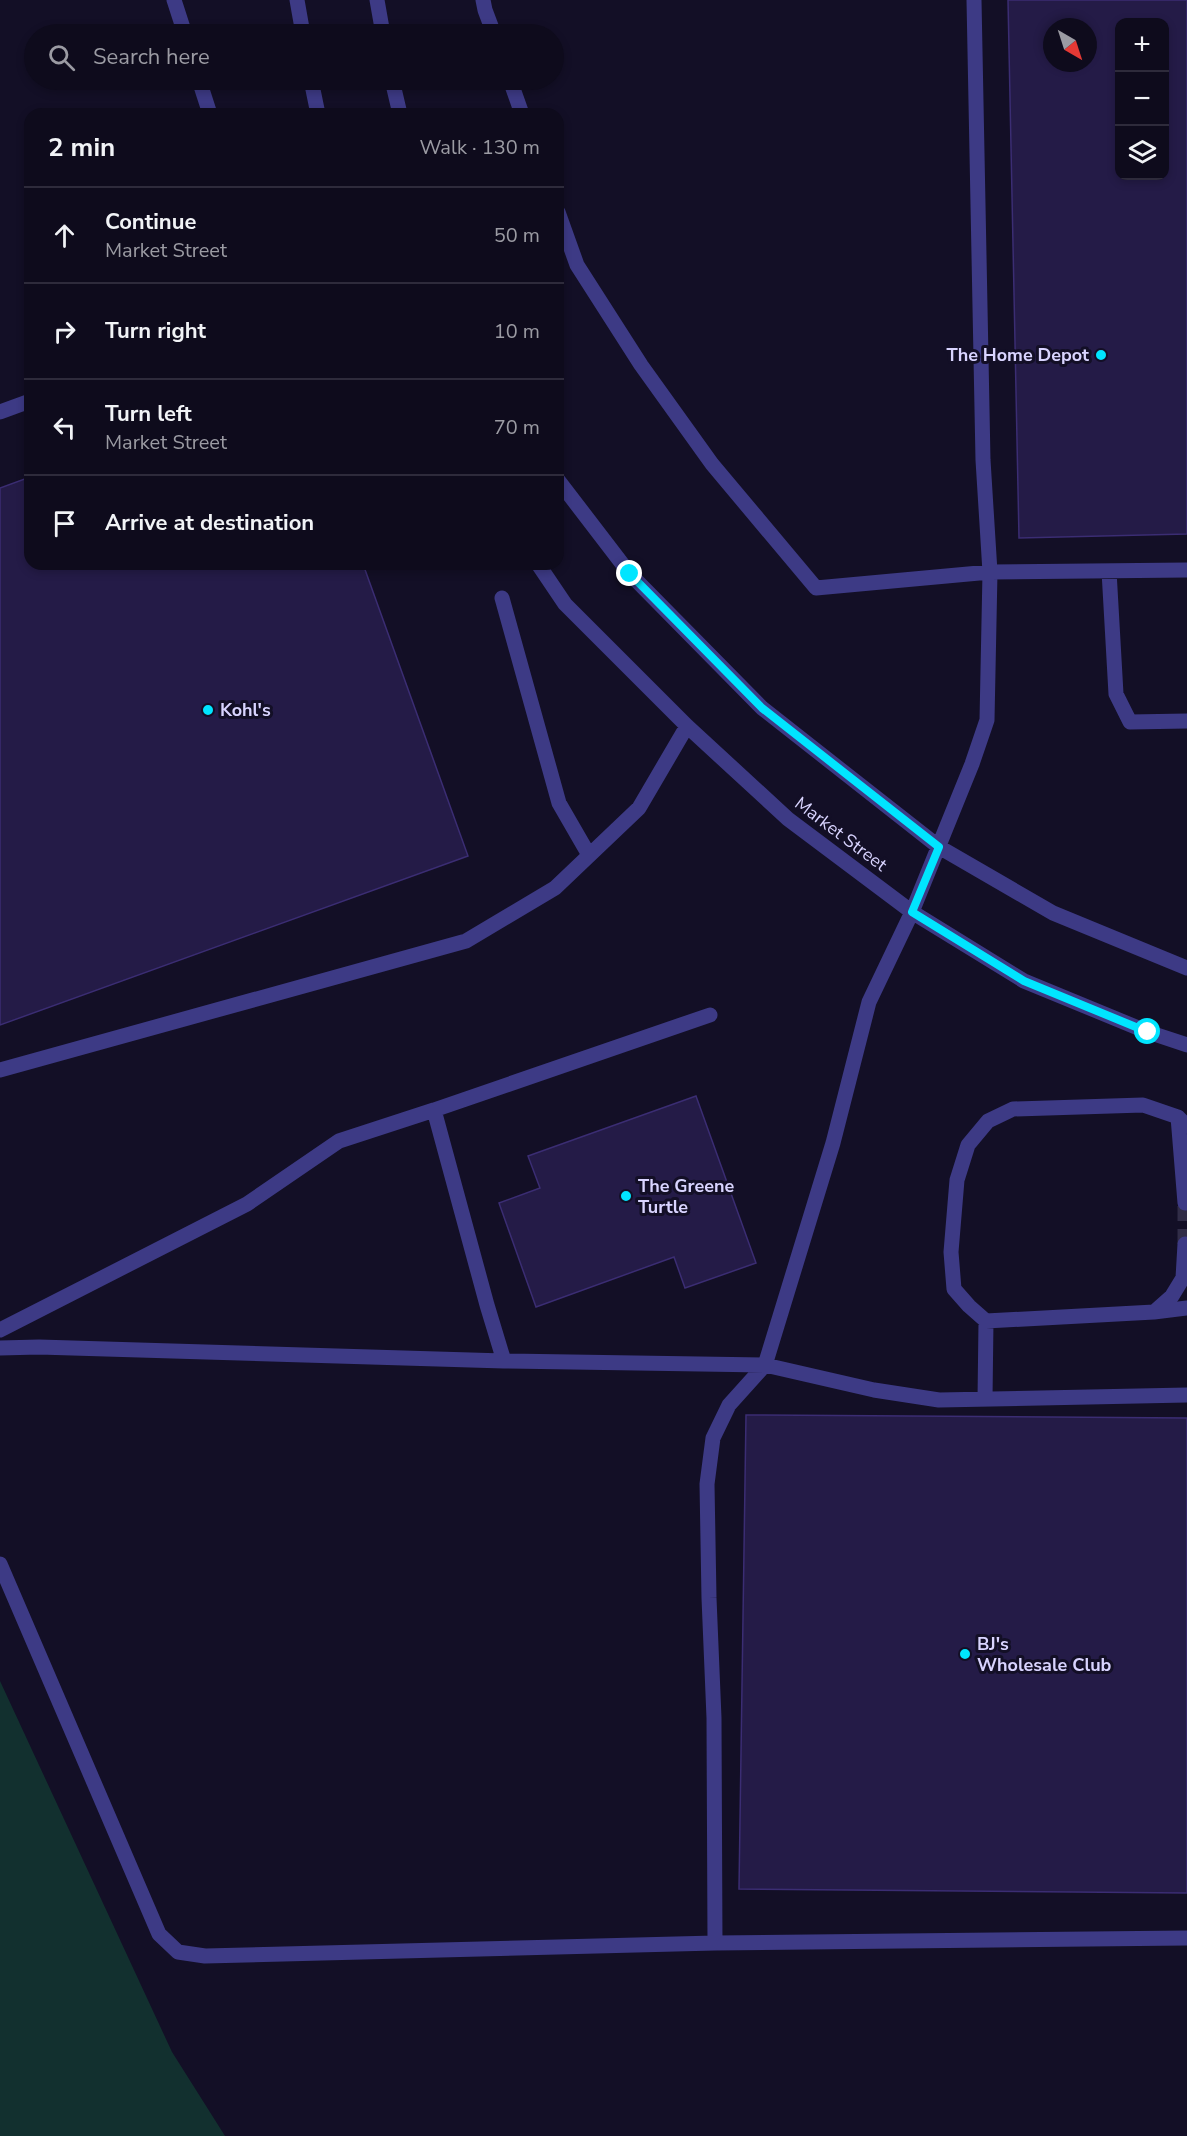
<!DOCTYPE html>
<html lang="en">
<head>
<meta charset="utf-8">
<style>
	:root { --surface:#0e0b1c; --page:#1c1929; --text:#f1f3f6; --muted:#9b9ba3; --line:#2e2b3b }
	body { margin:0; font-family:"Nunito Sans",sans-serif; background:var(--page); color:var(--text) }
	.controls { position:absolute; right:18px; top:18px; display:grid; overflow:hidden; border-radius:12px; box-shadow:0 3px 9px #0003 }
	.controls button { width:54px; height:54px; display:grid; place-items:center; padding:0; border:0; border-bottom:2px solid var(--line); background:var(--surface); color:var(--text); font:30px sans-serif }
	.compass { position:absolute; left:1043px; top:18px; width:54px; height:54px; border-radius:50%; background:var(--surface); box-shadow:0 3px 9px #0003; rotate:141deg }
	.stop { position:absolute; width:18px; height:18px; margin:-14px; border:4px solid #00e5ff; border-radius:50%; background:#fff }
	.stop.end { background:#00e5ff; border-color:#fff; box-shadow:0 2px 6px #0008 }
	.list { margin:0; padding:0; list-style:none }
	h2 { display:flex; justify-content:space-between; align-items:center; height:78px; margin:0; padding:0 24px; font-size:26px }
	h2 small { font-size:20px; font-weight:400; color:var(--muted) }
	.list li { display:grid; grid-template-columns:39px 1fr auto; gap:18px; align-items:center; box-sizing:border-box; height:96px; padding:0 24px; border-top:2px solid var(--line) }
	.list b { display:block; font-size:22px; white-space:nowrap }
	.list p { margin:0; font-size:20px; white-space:nowrap; color:var(--muted) }
	.list em { font-size:20px; font-style:normal; color:var(--muted) }
	.icon { flex:none; width:33px; height:33px; fill:none; stroke:currentColor; stroke-width:2; stroke-linecap:round; stroke-linejoin:round }
	.map { position:relative; flex:none; width:1187px; height:2136px; overflow:hidden }
	.search { position:absolute; background:var(--surface); box-shadow:0 3px 9px #0003; left:24px; top:24px; width:540px; height:66px; display:flex; align-items:center; gap:15px; box-sizing:border-box; padding:0 21px; border-radius:33px; color:var(--muted); font-size:22px }
	.panel { position:absolute; background:var(--surface); box-shadow:0 3px 9px #0003; left:24px; top:108px; width:540px; height:462px; border-radius:18px }
	.map>svg:first-child { display:block }
	.green { fill:#12302f }
	.building { fill:#241b47; stroke:#3b2d73; stroke-width:1.5; fill-rule:evenodd }
	.lines { fill:none; stroke-linecap:round; stroke-linejoin:round }
	.minor-tunnel { stroke:#312d47; stroke-width:15; stroke-dasharray:15 8; stroke-linecap:butt }
	.minor { stroke:#3d3a85; stroke-width:15 }
	.route { stroke:#00e5ff; stroke-width:8 }
	.poi-dot { fill:#00e5ff; stroke:#130f26; stroke-width:2 }
	.labels { text-anchor:middle; dominant-baseline:central; stroke-width:6; stroke-linejoin:round; paint-order:stroke }
	.poi-label { font-size:18px; font-weight:bold; fill:#d9d4ff; stroke:#130f26; text-anchor:start }
	.street-label { font-size:18px; fill:#d9d4ff; stroke:#130f26 }
</style>
</head>
<body>
<div class="map">
<svg width="1187" height="2136" viewBox="0 0 1187 2136">
	<rect width="100%" height="100%" fill="#130f26"/>
	<path class="green" d="M 0,1681 L 172,2052 L 225,2136 L 0,2136 Z"/>
	<path class="building" d="M 1008,0 L 1187,0 L 1187,534 L 1019,538 ZM 1120,22 L 1164,22 L 1164,176 L 1120,176 ZM 1052,27 L 1088,27 L 1088,63 L 1052,63 Z
		M 30,477 L 30,564 L 363,564 L 468,856 L 0,1025 L 0,488 Z
		M 696,1096 L 756,1263 L 685,1288 L 674,1257 L 536,1307 L 499,1203 L 540,1188 L 528,1156 Z
		M 746,1415 L 1187,1418 L 1187,1893 L 739,1889 Z"/>
	<g class="lines">
		<path class="minor-tunnel" d="M 1185,1244 L 1185,1203"/>
		<path class="minor" d="M 174,0 L 185,34
			M 297,0 L 303,34
			M 377,0 L 383,34
			M 483,0 L 485,10 L 494,34
			M 199,80 L 210,114
			M 311,80 L 318,114
			M 392,80 L 400,114
			M 510,80 L 522,114
			M 558,212 L 577,265 L 641,365 L 712,464 L 816,588 L 990,572 L 1187,570
			M 0,412 L 30,401
			M 558,480 L 630,574 L 762,708 L 939,847 L 1053,913 L 1187,968
			M 538,564 L 565,604 L 687,726 L 788,819 L 912,912 L 1024,981 L 1148,1032 L 1187,1045
			M 1109,571 L 1116,694 L 1130,722 L 1187,721
			M 502,598 L 559,803 L 589,855
			M 0,1070 L 466,941 L 555,888 L 639,808 L 687,726
			M 434,1110 L 710,1015
			M 1178,1117 L 1185,1203
			M 1187,1126 L 1178,1117 L 1143,1105 L 1013,1109 L 988,1121 L 968,1145 L 957,1180 L 951,1252 L 954,1289 L 969,1306 L 986,1321 L 1154,1312 L 1187,1308
			M 1154,1312 L 1172,1296 L 1183,1278 L 1185,1244
			M 0,1330 L 247,1204 L 339,1141 L 434,1110 L 487,1305 L 504,1361
			M 0,1348 L 39,1347 L 504,1361 L 765,1365 L 874,1390 L 939,1400 L 1187,1395
			M 985,1399 L 986,1321
			M 0,1564 L 159,1934 L 178,1952 L 205,1956 L 715,1943 L 1187,1938
			M 715,1943 L 714,1718 L 709,1598 L 707,1484 L 713,1438 L 729,1405 L 765,1365 L 833,1143 L 869,1002 L 912,912 L 972,764 L 987,720 L 990,572 L 983,460 L 974,0"/>
	</g>
	<g class="lines">
		<path class="route" d="M 630,574 L 762,708 L 939,847 L 912,912 L 1024,981 L 1148,1032"/>
	</g>
	<g class="poi-dot">
		<circle cx="1101" cy="355" r="6"/>
		<circle cx="208" cy="710" r="6"/>
		<circle cx="626" cy="1196" r="6"/>
		<circle cx="965" cy="1654" r="6"/>
	</g>
	<g class="labels">
		<g class="poi-label">
			<text x="1089" y="355" text-anchor="end">The Home Depot</text>
			<text x="220" y="710">Kohl's</text>
			<text x="638" y="1186">The Greene<tspan x="638" dy="21">Turtle</tspan></text>
			<text x="977" y="1644">BJ's<tspan x="977" dy="21">Wholesale Club</tspan></text>
		</g>
		<g class="street-label">
			<text transform="translate(841 834) rotate(37)">Market Street</text>
		</g>
	</g>
</svg>
<div class="controls">
<button>+</button>
<button>−</button>
<button><svg class="icon" aria-label="layers" viewBox="0 0 24 24"><path d="M12 4l9 5-9 5-9-5zM3 14l9 5 9-5"/></svg></button>
</div>
<svg class="compass" viewBox="-18 -18 36 36"><path d="M0-13l5 13h-10z" fill="#e53935"/><path d="M0 13l5-13h-10z" fill="#9b9ba3"/></svg>
<div class="stop" style="left:1148px;top:1032px"></div>
<div class="stop end" style="left:630px;top:574px"></div>
<div class="search"><svg class="icon" aria-label="search" viewBox="0 0 24 24"><circle cx="10" cy="10" r="6"/><path d="M15 15l6 6"/></svg>Search here</div>
<section class="panel">
<h2>2 min<small>Walk · 130 m</small></h2>
<ul class="list">
<li><svg class="icon" aria-label="ahead" viewBox="0 0 24 24"><path d="M12 20V5M6 11l6-6 6 6"/></svg><div><b>Continue</b><p>Market Street</p></div><em>50 m</em></li>
<li><svg class="icon" aria-label="right" viewBox="0 0 24 24"><path d="M7 20v-9h11M14 6l5 5-5 5"/></svg><div><b>Turn right</b></div><em>10 m</em></li>
<li><svg class="icon" aria-label="left" viewBox="0 0 24 24"><path d="M17 20v-9H6M10 6l-5 5 5 5"/></svg><div><b>Turn left</b><p>Market Street</p></div><em>70 m</em></li>
<li><svg class="icon" aria-label="arrive" viewBox="0 0 24 24"><path d="M6 21V4h12l-3 4 3 4H6"/></svg><div><b>Arrive at destination</b></div></li>
</ul>
</section>
</div>
</body>
</html>
